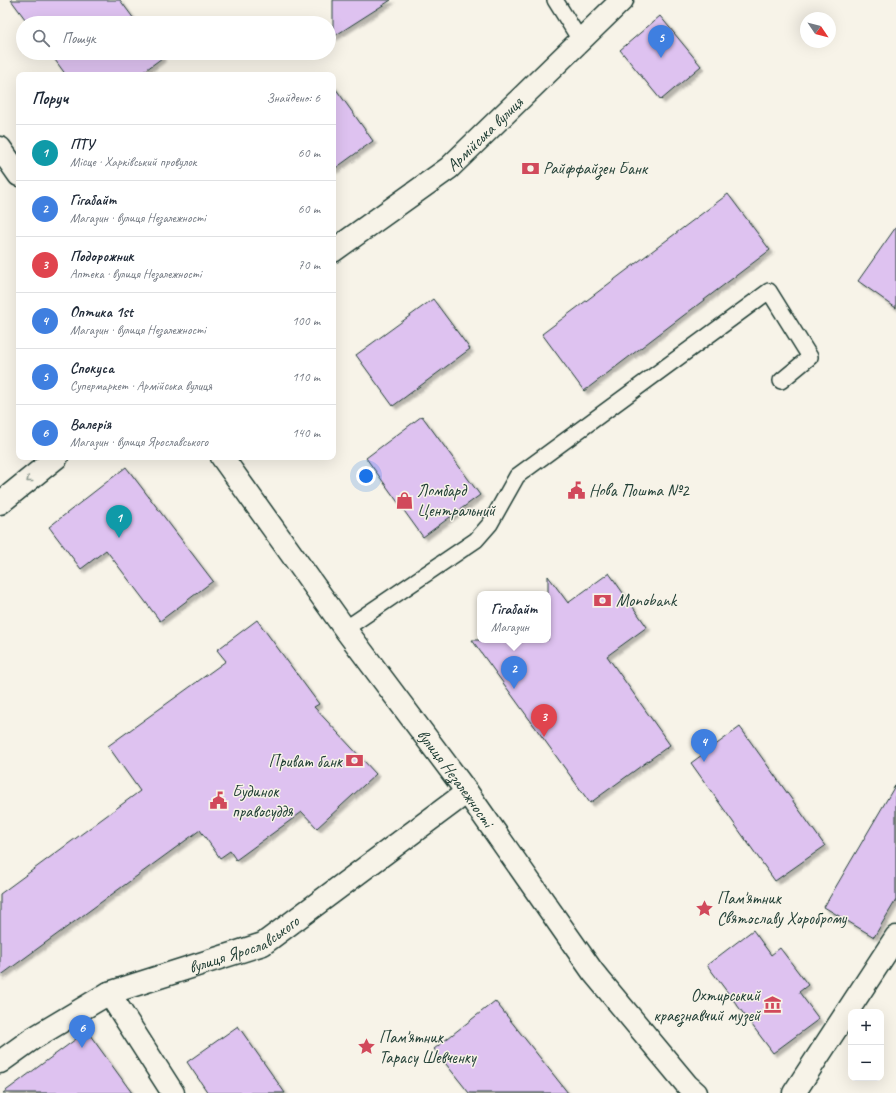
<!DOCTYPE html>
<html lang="uk">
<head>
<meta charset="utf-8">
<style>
	:root { --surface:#fff; --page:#f2f2f3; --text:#1f2937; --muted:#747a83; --line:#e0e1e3; --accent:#d1495b }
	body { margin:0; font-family:Caveat,sans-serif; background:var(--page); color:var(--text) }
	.controls { position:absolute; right:12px; bottom:12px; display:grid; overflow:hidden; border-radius:8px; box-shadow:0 4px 16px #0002 }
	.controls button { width:36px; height:36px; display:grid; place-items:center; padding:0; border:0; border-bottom:1px solid var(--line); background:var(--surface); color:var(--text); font:20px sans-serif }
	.compass { position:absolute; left:800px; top:12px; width:36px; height:36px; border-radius:50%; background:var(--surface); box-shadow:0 4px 16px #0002; rotate:125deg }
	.you { position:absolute; left:366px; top:476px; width:14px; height:14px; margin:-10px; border:3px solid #fff; border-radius:50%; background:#1a73e8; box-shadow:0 0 0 6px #1a73e833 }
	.badge { display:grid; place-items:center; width:26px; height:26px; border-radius:50%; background:var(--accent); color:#fff; font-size:13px; font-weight:700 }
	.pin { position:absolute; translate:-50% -33px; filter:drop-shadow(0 1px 2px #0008) }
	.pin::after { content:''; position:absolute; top:21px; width:14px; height:12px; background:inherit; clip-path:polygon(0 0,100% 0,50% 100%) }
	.popup { position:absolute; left:477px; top:591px; width:74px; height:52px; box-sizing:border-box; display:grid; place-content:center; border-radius:8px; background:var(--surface); filter:drop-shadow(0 1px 3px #0005); font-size:13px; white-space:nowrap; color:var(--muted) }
	.popup b { font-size:15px; color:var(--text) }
	.popup::after { content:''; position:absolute; left:50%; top:100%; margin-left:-8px; border:8px solid transparent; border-top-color:var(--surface) }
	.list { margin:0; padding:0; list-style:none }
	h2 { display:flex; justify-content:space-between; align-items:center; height:52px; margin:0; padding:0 16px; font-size:17px }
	h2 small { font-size:13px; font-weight:400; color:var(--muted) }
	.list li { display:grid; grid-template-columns:26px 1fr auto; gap:12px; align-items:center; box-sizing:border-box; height:56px; padding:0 16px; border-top:1px solid var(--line) }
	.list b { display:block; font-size:15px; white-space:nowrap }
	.list p { margin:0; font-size:13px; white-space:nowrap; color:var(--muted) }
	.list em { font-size:13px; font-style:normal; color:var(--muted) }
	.icon { flex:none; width:22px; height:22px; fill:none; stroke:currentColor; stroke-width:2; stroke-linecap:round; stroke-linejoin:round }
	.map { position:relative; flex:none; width:896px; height:1093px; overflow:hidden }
	.search { position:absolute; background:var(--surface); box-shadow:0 4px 16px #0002; left:16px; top:16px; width:320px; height:44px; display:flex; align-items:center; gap:10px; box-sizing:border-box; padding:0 14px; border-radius:22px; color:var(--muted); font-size:15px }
	.panel { position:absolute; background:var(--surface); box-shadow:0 4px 16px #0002; left:16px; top:72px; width:320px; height:388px; border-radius:8px }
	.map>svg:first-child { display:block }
	.building { fill:#dec2f0; stroke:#1f3d34; filter:url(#shadow) }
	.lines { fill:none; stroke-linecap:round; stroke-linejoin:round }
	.service-casing { stroke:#1f3d34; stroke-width:18 }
	.minor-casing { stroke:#1f3d34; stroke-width:25 }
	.tertiary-casing { stroke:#1f3d34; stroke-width:25 }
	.primary-casing { stroke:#1f3d34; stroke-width:25 }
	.service { stroke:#f7f3e8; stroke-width:15 }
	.minor { stroke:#f7f3e8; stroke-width:22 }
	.tertiary { stroke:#f7f3e8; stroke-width:22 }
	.primary { stroke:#f7f3e8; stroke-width:22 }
	.oneway { stroke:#8b988e }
	.labels { text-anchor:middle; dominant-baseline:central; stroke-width:3; stroke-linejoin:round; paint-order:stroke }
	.street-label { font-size:17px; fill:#1f3d34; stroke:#f7f3e8 }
	.poi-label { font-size:17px; fill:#1f3d34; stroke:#f7f3e8; text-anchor:start }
</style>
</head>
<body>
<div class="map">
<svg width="896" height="1093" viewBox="0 0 896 1093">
	<defs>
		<filter id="shadow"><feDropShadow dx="3.5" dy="3.5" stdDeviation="1" flood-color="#0004"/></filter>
	</defs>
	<rect width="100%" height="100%" fill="#f7f3e8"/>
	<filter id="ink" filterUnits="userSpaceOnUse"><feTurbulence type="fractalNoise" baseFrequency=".025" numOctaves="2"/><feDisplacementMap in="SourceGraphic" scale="8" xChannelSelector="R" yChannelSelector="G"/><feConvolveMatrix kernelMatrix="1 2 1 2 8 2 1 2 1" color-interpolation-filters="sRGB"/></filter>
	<g filter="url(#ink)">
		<path class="building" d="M 11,0 L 120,0 L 137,23 L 28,23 Z
			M 333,0 L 391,0 L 333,37 Z
			M 660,16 L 701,66 L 661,100 L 620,50 Z
			M 50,53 L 159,53 L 162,58 L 139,75 L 66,75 Z
			M 333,85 L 373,141 L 333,170 Z
			M 728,194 L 770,250 L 584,391 L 542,334 Z
			M 896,227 L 896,308 L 858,281 Z
			M 433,299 L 470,349 L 393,406 L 356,355 Z
			M 422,416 L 480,495 L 423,537 L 366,458 Z
			M 126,467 L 213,581 L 160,621 L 106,550 L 81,569 L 49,527 Z
			M 609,573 L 647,627 L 607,656 L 670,745 L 590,803 L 472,640 L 548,640 L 548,576 L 568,603 Z
			M 257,620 L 319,704 L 314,707 L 376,774 L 317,828 L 302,812 L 236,860 L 230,851 L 220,858 L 200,830 L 0,976 L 0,894 L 140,791 L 108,746 L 226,661 L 217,650 Z
			M 740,727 L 825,846 L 775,881 L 691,763 Z
			M 896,784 L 896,900 L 874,937 L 824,907 Z
			M 753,930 L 771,955 L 780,948 L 808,985 L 799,992 L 819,1019 L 773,1053 L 707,965 Z
			M 495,1001 L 568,1093 L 469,1093 L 434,1049 Z
			M 238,1026 L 285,1093 L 208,1093 L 187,1062 Z
			M 87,1031 L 132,1093 L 3,1093 L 42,1064 Z"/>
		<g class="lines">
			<defs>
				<path id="service" d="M 555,0 L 580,40
					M 345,629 L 476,540 L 490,524 L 517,476 L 769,291 L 810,357 L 781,381"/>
				<path id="minor" d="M 109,993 L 173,1093
					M 794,1093 L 896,937"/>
				<g id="tertiary">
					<path id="s1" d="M 333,251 L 449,168 L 622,0"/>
					<path d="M 0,503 L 57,457"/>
					<path id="s2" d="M 0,1062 L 32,1039 L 109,993 L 263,944 L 467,792"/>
				</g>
				<g id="primary">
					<path d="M 0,148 L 19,175"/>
					<path id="s3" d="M 222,457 L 345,629 L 467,792 L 593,972 L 687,1085 L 696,1093"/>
				</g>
			</defs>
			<use href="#service" class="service-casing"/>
			<use href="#minor" class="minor-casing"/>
			<use href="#tertiary" class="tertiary-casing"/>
			<use href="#primary" class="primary-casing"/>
			<use href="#service" class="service"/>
			<use href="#minor" class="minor"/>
			<use href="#tertiary" class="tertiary"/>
			<use href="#primary" class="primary"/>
		</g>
		<defs><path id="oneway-chevron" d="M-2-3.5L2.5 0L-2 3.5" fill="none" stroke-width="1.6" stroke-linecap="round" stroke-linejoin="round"/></defs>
		<use class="oneway" href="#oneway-chevron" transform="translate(29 480) rotate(141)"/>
	</g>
	<defs>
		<symbol id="bank-bare" viewBox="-9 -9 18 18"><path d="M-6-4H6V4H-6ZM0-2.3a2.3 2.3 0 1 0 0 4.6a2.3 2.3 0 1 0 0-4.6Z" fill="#d1495b" stroke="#f7f3e8" stroke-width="2.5" paint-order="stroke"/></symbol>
		<symbol id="civic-bare" viewBox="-9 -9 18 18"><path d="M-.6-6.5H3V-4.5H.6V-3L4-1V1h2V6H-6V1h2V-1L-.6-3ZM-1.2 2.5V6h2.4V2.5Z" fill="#d1495b" stroke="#f7f3e8" stroke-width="2.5" paint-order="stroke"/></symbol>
		<symbol id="shop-bare" viewBox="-9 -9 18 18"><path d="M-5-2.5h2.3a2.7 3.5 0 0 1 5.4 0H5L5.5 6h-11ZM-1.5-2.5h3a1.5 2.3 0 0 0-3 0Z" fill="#d1495b" stroke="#f7f3e8" stroke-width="2.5" paint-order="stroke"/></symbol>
		<symbol id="sight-bare" viewBox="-9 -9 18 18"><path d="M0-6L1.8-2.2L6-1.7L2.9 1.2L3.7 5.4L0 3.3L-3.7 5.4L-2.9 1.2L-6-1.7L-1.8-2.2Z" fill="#d1495b" stroke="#f7f3e8" stroke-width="2.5" paint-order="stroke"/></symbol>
		<symbol id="museum-bare" viewBox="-9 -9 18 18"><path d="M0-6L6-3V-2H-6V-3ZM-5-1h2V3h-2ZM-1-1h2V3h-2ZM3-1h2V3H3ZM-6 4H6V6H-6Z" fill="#d1495b" stroke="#f7f3e8" stroke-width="2.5" paint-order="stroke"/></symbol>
	</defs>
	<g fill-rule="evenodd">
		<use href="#bank-bare" x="518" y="156" width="25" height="25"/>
		<use href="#civic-bare" x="564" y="478" width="25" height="25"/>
		<use href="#shop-bare" x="392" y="488" width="25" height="25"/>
		<use href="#bank-bare" x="590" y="588" width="25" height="25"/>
		<use href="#bank-bare" x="342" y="748" width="25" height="25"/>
		<use href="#civic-bare" x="206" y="788" width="25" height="25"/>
		<use href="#sight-bare" x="692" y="896" width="25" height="25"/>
		<use href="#museum-bare" x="760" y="992" width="25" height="25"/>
		<use href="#sight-bare" x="354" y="1034" width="25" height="25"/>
	</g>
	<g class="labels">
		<g class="street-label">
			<text stroke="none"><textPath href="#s1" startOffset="192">Армійська вулиця</textPath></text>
			<text stroke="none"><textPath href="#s3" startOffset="397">вулиця Незалежності</textPath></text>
			<text stroke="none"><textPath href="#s2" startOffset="273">вулиця Ярославського</textPath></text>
		</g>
		<g class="poi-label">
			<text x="543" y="168">Райффайзен Банк</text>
			<text x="417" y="490">Ломбард<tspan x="417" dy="20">Центральний</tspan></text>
			<text x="589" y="490">Нова Пошта №2</text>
			<text x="616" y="600">Monobank</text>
			<text x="342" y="761" text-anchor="end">Приват банк</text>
			<text x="232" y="791">Будинок<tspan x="232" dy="20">правосуддя</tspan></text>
			<text x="717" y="898">Пам'ятник<tspan x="717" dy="20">Святославу Хороброму</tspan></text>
			<text x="760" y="995" text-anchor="end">Охтирський<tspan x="760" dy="20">краєзнавчий музей</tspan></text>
			<text x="379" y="1037">Пам'ятник<tspan x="379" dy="20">Тарасу Шевченку</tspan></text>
		</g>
	</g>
</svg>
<div class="controls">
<button>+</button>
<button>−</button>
</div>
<svg class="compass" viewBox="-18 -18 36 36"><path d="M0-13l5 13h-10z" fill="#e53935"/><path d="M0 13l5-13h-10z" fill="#747a83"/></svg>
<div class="you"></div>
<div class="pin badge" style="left:119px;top:538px;background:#0f9aa8">1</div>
<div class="pin badge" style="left:514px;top:689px;background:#3f7fe0">2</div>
<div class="popup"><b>Гігабайт</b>Магазин</div>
<div class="pin badge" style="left:544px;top:737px;background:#e0444e">3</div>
<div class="pin badge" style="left:704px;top:762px;background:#3f7fe0">4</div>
<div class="pin badge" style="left:661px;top:58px;background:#3f7fe0">5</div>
<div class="pin badge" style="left:82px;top:1048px;background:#3f7fe0">6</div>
<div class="search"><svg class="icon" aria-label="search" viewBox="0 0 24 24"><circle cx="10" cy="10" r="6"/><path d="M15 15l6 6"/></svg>Пошук</div>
<section class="panel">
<h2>Поруч<small>Знайдено: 6</small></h2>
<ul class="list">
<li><span class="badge" style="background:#0f9aa8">1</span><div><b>ПТУ</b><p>Місце · Харківський провулок</p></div><em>60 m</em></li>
<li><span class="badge" style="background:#3f7fe0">2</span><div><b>Гігабайт</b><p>Магазин · вулиця Незалежності</p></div><em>60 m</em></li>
<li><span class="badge" style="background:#e0444e">3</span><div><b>Подорожник</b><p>Аптека · вулиця Незалежності</p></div><em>70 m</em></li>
<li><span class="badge" style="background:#3f7fe0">4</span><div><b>Оптика 1st</b><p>Магазин · вулиця Незалежності</p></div><em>100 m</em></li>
<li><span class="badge" style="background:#3f7fe0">5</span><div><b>Спокуса</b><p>Супермаркет · Армійська вулиця</p></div><em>110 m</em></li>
<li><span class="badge" style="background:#3f7fe0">6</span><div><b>Валерія</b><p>Магазин · вулиця Ярославського</p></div><em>140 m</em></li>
</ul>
</section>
</div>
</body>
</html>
